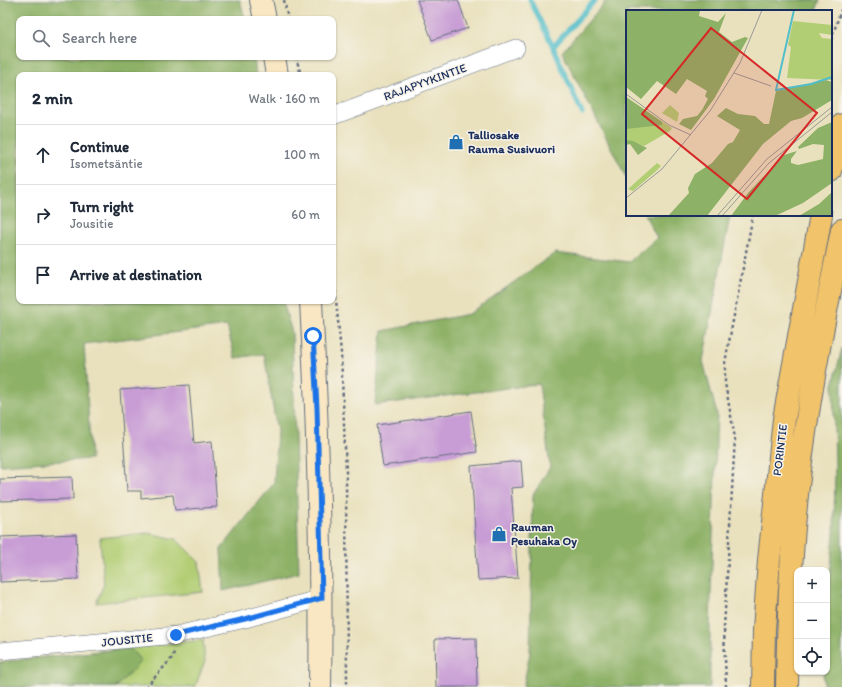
<!DOCTYPE html>
<html lang="en">
<head>
<meta charset="utf-8">
<style>
	:root { --surface:#fff; --page:#f2f2f3; --text:#1f2937; --muted:#747a83; --line:#e0e1e3 }
	body { margin:0; font-family:Itim,sans-serif; background:var(--page); color:var(--text) }
	.controls { position:absolute; right:12px; bottom:12px; display:grid; overflow:hidden; border-radius:8px; box-shadow:0 1px 3px #0004 }
	.controls button { width:36px; height:36px; display:grid; place-items:center; padding:0; border:0; border-bottom:1px solid var(--line); background:var(--surface); color:var(--text); font:20px sans-serif }
	.stop { position:absolute; width:12px; height:12px; margin:-9px; border:3px solid #1a73e8; border-radius:50%; background:#fff }
	.stop.end { background:#1a73e8; border-color:#fff; box-shadow:0 1px 4px #0008 }
	.list { margin:0; padding:0; list-style:none }
	h2 { display:flex; justify-content:space-between; align-items:center; height:52px; margin:0; padding:0 16px; font-size:17px }
	h2 small { font-size:13px; font-weight:400; color:var(--muted) }
	.list li { display:grid; grid-template-columns:26px 1fr auto; gap:12px; align-items:center; box-sizing:border-box; height:60px; padding:0 16px; border-top:1px solid var(--line) }
	.list b { display:block; font-size:15px; white-space:nowrap }
	.list p { margin:0; font-size:13px; white-space:nowrap; color:var(--muted) }
	.list em { font-size:13px; font-style:normal; color:var(--muted) }
	.icon { flex:none; width:22px; height:22px; fill:none; stroke:currentColor; stroke-width:2; stroke-linecap:round; stroke-linejoin:round }
	.map { position:relative; flex:none; width:842px; height:687px; overflow:hidden }
	.search { position:absolute; background:var(--surface); box-shadow:0 1px 3px #0004; left:16px; top:16px; width:320px; height:44px; display:flex; align-items:center; gap:10px; box-sizing:border-box; padding:0 14px; border-radius:8px; color:var(--muted); font-size:15px }
	.panel { position:absolute; background:var(--surface); box-shadow:0 1px 3px #0004; left:16px; top:72px; width:320px; height:232px; border-radius:8px }
	.map>svg:first-child { display:block }
	.green { fill:#b2ce75; stroke:#667e6a }
	.forest { fill:#8db166; stroke:#547062 }
	.lines { fill:none; stroke-linecap:round; stroke-linejoin:round }
	.stream { stroke:#51beca; stroke-width:5 }
	.building { fill:#c89dd5 }
	.minor-casing { stroke:#636d7f; stroke-width:18 }
	.secondary-casing { stroke:#636d7f; stroke-width:24 }
	.trunk-casing { stroke:#636d7f; stroke-width:24 }
	.path { stroke:#636d7f; stroke-width:2.5; stroke-dasharray:3 3; stroke-linecap:butt }
	.minor { stroke:#fff; stroke-width:17 }
	.secondary { stroke:#f9e7c3; stroke-width:22 }
	.trunk { stroke:#f1c36a; stroke-width:22 }
	.route { stroke:#1a73e8; stroke-width:5 }
	.labels { text-anchor:middle; dominant-baseline:central; stroke-width:3; stroke-linejoin:round; paint-order:stroke }
	.street-label { font-size:12px; fill:#1b2f5e; stroke:#f7f3e8 }
	.poi-label { font-size:12px; font-weight:bold; fill:#1b2f5e; stroke:#f7f3e8; text-anchor:start }
	.inset-river { fill:none; stroke:#51beca; stroke-width:2 }
	.inset-road { fill:none; stroke:#979a97; stroke-width:1 }
	.view { fill:#d62828; fill-opacity:0.15; stroke:#d62828; stroke-width:2 }
	.inset-edge { fill:none; stroke:#1b2f5e; stroke-width:2 }
</style>
</head>
<body>
<div class="map">
<svg width="842" height="687" viewBox="0 0 842 687">
	<rect width="100%" height="100%" fill="#f7f3e8"/>
	<filter id="ink" filterUnits="userSpaceOnUse"><feTurbulence type="fractalNoise" baseFrequency=".025" numOctaves="2"/><feDisplacementMap in="SourceGraphic" scale="8" xChannelSelector="R" yChannelSelector="G"/><feConvolveMatrix kernelMatrix="1 2 1 2 8 2 1 2 1" color-interpolation-filters="sRGB"/></filter>
	<filter id="wash" filterUnits="userSpaceOnUse"><feTurbulence type="fractalNoise" baseFrequency=".012" numOctaves="4" result="noise"/><feDisplacementMap in="SourceGraphic" scale="16" xChannelSelector="R" yChannelSelector="G"/><feGaussianBlur stdDeviation="0.9" result="paint"/><feColorMatrix in="noise" values="0 0 0 0 0 0 0 0 0 0 0 0 0 0 0 0 0 1.4 0 .05"/><feComposite in="paint" operator="in"/></filter>
	<g filter="url(#wash)">
		<rect width="100%" height="100%" fill="#e9e1bd"/>
		<path class="green" d="M 148,533 L 176,539 L 199,562 L 203,592 L 96,603 L 104,584 L 100,538 Z
			M 203,640 L 205,661 L 195,687 L 0,687 L 0,662 Z"/>
		<path class="forest" d="M 0,0 L 240,0 L 245,19 L 19,19 L 19,57 L 254,57 L 256,75 L 19,75 L 19,301 L 283,301 L 292,333 L 299,573 L 223,591 L 221,549 L 274,483 L 277,431 L 264,354 L 235,358 L 227,326 L 84,344 L 91,459 L 0,465 Z
			M 607,0 L 820,0 L 816,11 L 627,11 L 627,179 L 562,52 Z
			M 645,215 L 730,215 L 703,361 L 717,414 L 710,626 L 710,687 L 523,687 L 530,653 L 533,495 L 550,467 L 539,384 L 375,405 L 382,331 L 469,314 L 555,253 L 629,262 L 657,238 Z
			M 842,348 L 842,687 L 824,687 L 823,672 L 827,672 L 827,608 L 834,533 L 835,465 L 833,385 Z
			M 130,648 L 141,661 L 116,687 L 0,687 L 0,662 Z"/>
		<g class="lines">
			<path class="stream" d="M 530,0 L 553,47 L 595,0
				M 553,47 L 582,113"/>
		</g>
		<g id="blocks">
			<path class="building" d="M 417,0 L 458,0 L 468,28 L 432,40 Z
				M 189,385 L 194,443 L 212,441 L 217,507 L 175,510 L 173,495 L 141,498 L 141,491 L 127,491 L 120,390 Z
				M 471,411 L 477,452 L 383,466 L 377,425 Z
				M 521,461 L 523,487 L 511,488 L 518,578 L 478,580 L 471,466 Z
				M 72,477 L 73,499 L 0,501 L 0,479 Z
				M 76,534 L 78,579 L 0,582 L 0,537 Z
				M 476,638 L 477,687 L 436,687 L 435,639 Z"/>
		</g>
	</g>
	<g filter="url(#ink)">
		<use href="#blocks" fill-opacity="0" stroke="#636d7f" stroke-width="1"/>
		<g class="lines">
			<defs>
				<path id="minor" d="M 333,116 L 516,48
					M 0,651 L 176,635 L 245,619 L 322,598"/>
				<path id="secondary" d="M 261,0 L 265,19
					M 274,57 L 277,75
					M 311,301 C 318,430 322,558 320,687"/>
				<path id="trunk" d="M 831,171 L 842,125
					M 763,687 L 764,630 L 769,560 L 784,419 L 821,215
					M 787,687 C 788,626 790,566 796,505 C 805,413 824,321 842,230"/>
			</defs>
			<use href="#minor" class="minor-casing"/>
			<use href="#secondary" class="secondary-casing"/>
			<use href="#trunk" class="trunk-casing"/>
			<path class="path" d="M 284,0 L 288,19
				M 831,40 L 842,7
				M 296,57 L 301,75
				M 333,267 L 341,353 L 346,472 L 347,687
				M 146,687 L 173,657 L 174,651
				M 726,687 L 724,628 L 735,438 L 725,383 L 725,363 L 753,215"/>
			<use href="#minor" class="minor"/>
			<use href="#secondary" class="secondary"/>
			<use href="#trunk" class="trunk"/>
		</g>
	</g>
	<g class="lines" filter="url(#ink)">
		<path class="route" d="M 176,635 L 245,619 L 322,598 L 317,408 L 313,336"/>
	</g>
	<defs>
		<symbol id="shop-bare" viewBox="-9 -9 18 18"><path d="M-5-2.5h2.3a2.7 3.5 0 0 1 5.4 0H5L5.5 6h-11ZM-1.5-2.5h3a1.5 2.3 0 0 0-3 0Z" fill="#1f6fb2" stroke="#f7f3e8" stroke-width="2.5" paint-order="stroke"/></symbol>
	</defs>
	<g fill-rule="evenodd">
		<use href="#shop-bare" x="445" y="131" width="22" height="22"/>
		<use href="#shop-bare" x="488" y="523" width="22" height="22"/>
	</g>
	<g class="labels">
		<g class="street-label">
			<text transform="translate(425 82) rotate(-20)">RAJAPYYKINTIE</text>
			<text transform="translate(780 450) rotate(-83)">PORINTIE</text>
			<text transform="translate(127 640) rotate(-6)">JOUSITIE</text>
		</g>
		<g class="poi-label">
			<text x="468" y="135">Talliosake<tspan x="468" dy="14">Rauma Susivuori</tspan></text>
			<text x="511" y="527">Rauman<tspan x="511" dy="14">Pesuhaka Oy</tspan></text>
		</g>
	</g>
	<g transform="translate(626 10)">
		<rect width="206" height="206" fill="#e9e1bd"/>
		<path d="M 167,11 L 206,15 L 206,25 L 193,23 L 196,28 L 206,29 L 206,70 L 161,68 L 165,37 L 162,35 ZM 0,87 L 46,118 L 44,121 L 18,136 L 0,130 ZM 44,95 L 53,103 L 51,112 L 36,103 ZM 31,153 L 35,156 L 29,162 L 7,181 L 2,179 Z" fill="#b2ce75"/>
		<path d="M 0,0 L 74,0 L 73,6 L 92,12 L 100,3 L 93,22 L 106,32 L 119,27 L 122,28 L 88,89 L 65,120 L 53,114 L 57,109 L 71,106 L 76,100 L 82,89 L 79,86 L 81,81 L 61,69 L 50,84 L 31,71 L 15,89 L 0,77 ZM 200,70 L 206,72 L 206,90 L 176,108 L 165,111 L 137,134 L 81,206 L 42,206 L 63,183 L 62,178 L 69,164 L 86,153 L 102,134 L 107,132 L 114,120 L 91,106 L 100,98 L 112,104 L 129,106 L 138,114 L 143,114 L 150,81 ZM 0,87 L 36,112 L 36,115 L 0,119 ZM 206,112 L 206,173 L 177,193 L 149,206 L 105,206 L 122,183 L 158,145 L 171,141 L 165,149 L 165,153 L 172,155 L 197,149 L 198,135 L 187,134 L 173,139 L 172,137 L 192,118 ZM 0,130 L 7,131 L 21,138 L 12,145 L 4,134 L 0,135 ZM 206,182 L 206,206 L 173,206 L 193,194 Z" fill="#8db166"/>
		<path class="inset-river" d="M 168,0 L 150,80 L 185,74 L 206,67"/>
		<path class="inset-road" d="M 108,63 L 145,76M 0,84 L 43,115 L 65,125M 0,188 L 36,159 L 84,101 L 114,53 L 136,0M 91,206 L 141,149 L 206,97M 96,206 L 143,153 L 206,102"/>
		<path class="view" d="M 85,18 L 191,103 L 121,189 L 16,104 Z"/>
		<rect width="206" height="206" class="inset-edge"/>
	</g>
</svg>
<div class="controls">
<button>+</button>
<button>−</button>
<button><svg class="icon" aria-label="locate" viewBox="0 0 24 24"><circle cx="12" cy="12" r="6"/><path d="M12 2v4M12 18v4M2 12h4M18 12h4"/></svg></button>
</div>
<div class="stop" style="left:313px;top:336px"></div>
<div class="stop end" style="left:176px;top:635px"></div>
<div class="search"><svg class="icon" aria-label="search" viewBox="0 0 24 24"><circle cx="10" cy="10" r="6"/><path d="M15 15l6 6"/></svg>Search here</div>
<section class="panel">
<h2>2 min<small>Walk · 160 m</small></h2>
<ul class="list">
<li><svg class="icon" aria-label="ahead" viewBox="0 0 24 24"><path d="M12 20V5M6 11l6-6 6 6"/></svg><div><b>Continue</b><p>Isometsäntie</p></div><em>100 m</em></li>
<li><svg class="icon" aria-label="right" viewBox="0 0 24 24"><path d="M7 20v-9h11M14 6l5 5-5 5"/></svg><div><b>Turn right</b><p>Jousitie</p></div><em>60 m</em></li>
<li><svg class="icon" aria-label="arrive" viewBox="0 0 24 24"><path d="M6 21V4h12l-3 4 3 4H6"/></svg><div><b>Arrive at destination</b></div></li>
</ul>
</section>
</div>
</body>
</html>
